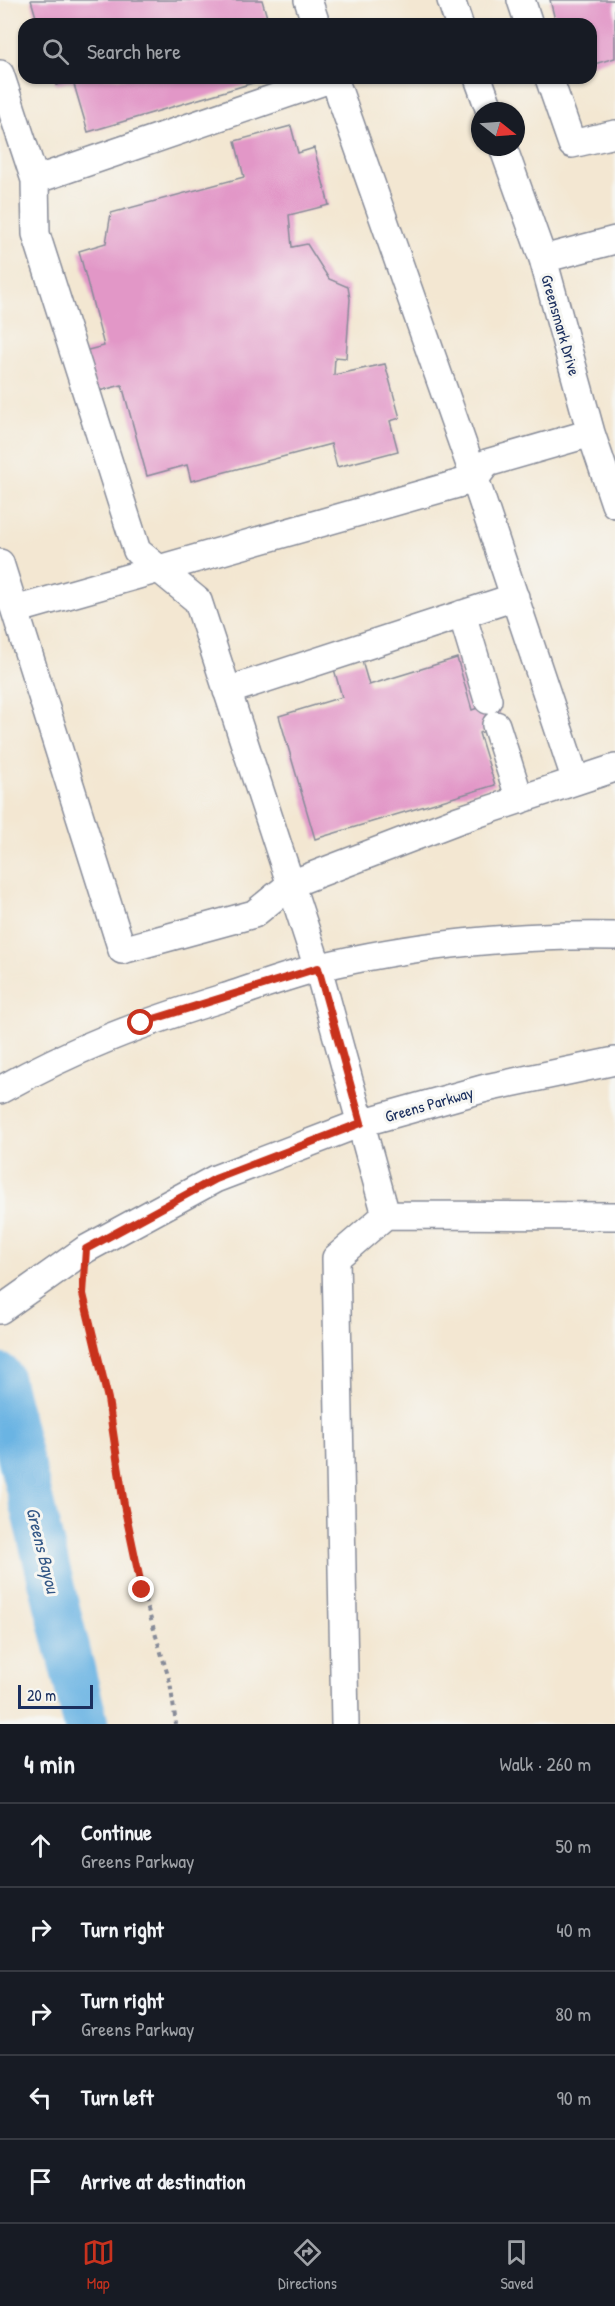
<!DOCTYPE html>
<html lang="en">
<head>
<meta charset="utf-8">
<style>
	:root { --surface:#171b24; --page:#242831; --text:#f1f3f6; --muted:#9ea1a6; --line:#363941; --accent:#c8321e }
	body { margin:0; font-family:"Patrick Hand",sans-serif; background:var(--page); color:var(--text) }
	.compass { position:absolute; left:471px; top:102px; width:54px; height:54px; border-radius:50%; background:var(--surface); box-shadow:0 2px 4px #0004; rotate:107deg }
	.scale { position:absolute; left:18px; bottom:15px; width:75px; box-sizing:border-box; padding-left:6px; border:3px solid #1b2f5e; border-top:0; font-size:16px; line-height:21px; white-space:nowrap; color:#1b2f5e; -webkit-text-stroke:4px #f6f6f2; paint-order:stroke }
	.stop { position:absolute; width:18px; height:18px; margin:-14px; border:4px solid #c8321e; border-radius:50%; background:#fff }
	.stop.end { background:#c8321e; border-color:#fff; box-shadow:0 2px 6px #0008 }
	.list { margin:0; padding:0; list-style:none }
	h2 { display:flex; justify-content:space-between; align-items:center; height:78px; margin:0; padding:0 24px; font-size:26px }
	h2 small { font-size:20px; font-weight:400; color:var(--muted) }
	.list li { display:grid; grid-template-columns:39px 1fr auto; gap:18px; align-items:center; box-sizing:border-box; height:84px; padding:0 24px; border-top:2px solid var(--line) }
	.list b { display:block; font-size:22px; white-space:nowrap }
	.list p { margin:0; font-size:20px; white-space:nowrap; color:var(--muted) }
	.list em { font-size:20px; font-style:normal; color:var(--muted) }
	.icon { flex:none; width:33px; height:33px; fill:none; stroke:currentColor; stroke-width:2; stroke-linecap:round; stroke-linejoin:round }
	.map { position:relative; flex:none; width:615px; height:1724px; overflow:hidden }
	.search { position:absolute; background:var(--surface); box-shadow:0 2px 4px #0004; left:18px; right:18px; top:18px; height:66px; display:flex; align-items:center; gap:15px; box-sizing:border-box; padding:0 21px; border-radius:18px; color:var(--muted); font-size:22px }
	.sheet { height:498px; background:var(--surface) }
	nav { display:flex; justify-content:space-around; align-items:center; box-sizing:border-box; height:84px; border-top:2px solid var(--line); background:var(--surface); font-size:16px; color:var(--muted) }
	nav a { display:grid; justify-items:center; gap:3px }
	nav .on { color:var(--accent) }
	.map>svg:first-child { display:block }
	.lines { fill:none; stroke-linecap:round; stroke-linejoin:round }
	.river { stroke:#6bb4e3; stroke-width:45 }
	.building { fill:#e297c7 }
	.minor-casing { stroke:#878b98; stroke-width:30 }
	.path { stroke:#878b98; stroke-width:4; stroke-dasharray:4.5 4.5; stroke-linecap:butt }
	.minor { stroke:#fff; stroke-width:27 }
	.route { stroke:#c8321e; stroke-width:8 }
	.labels { text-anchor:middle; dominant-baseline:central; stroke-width:6; stroke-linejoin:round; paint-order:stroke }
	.street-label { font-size:16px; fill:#1b2f5e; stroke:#f6f6f2 }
	.water-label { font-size:18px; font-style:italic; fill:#335786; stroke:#f6f6f2 }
</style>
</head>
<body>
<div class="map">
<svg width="615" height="1724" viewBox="0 0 615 1724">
	<rect width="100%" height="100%" fill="#f6f6f2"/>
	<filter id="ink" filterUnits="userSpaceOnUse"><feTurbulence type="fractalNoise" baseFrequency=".0167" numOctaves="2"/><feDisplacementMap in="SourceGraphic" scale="12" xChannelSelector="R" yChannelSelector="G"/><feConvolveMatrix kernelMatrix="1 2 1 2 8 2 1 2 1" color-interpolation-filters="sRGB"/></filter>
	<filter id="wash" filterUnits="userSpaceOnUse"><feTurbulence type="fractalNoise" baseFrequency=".008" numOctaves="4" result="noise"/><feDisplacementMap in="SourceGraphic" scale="24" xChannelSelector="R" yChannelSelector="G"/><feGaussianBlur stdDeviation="1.35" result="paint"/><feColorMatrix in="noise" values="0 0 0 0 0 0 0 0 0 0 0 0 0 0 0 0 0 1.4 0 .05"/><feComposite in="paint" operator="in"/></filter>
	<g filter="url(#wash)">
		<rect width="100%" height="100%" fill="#f3e7d2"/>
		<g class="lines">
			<path class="river" d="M 0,1376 L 86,1724"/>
		</g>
		<g id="blocks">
			<path class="building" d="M 31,0 L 262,0 L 269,24 L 38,24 Z
				M 550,0 L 615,0 L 615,58 L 591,65 L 591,24 L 556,24 Z
				M 54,78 L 265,78 L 266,79 L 88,132 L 73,81 L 56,85 Z
				M 291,126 L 298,153 L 314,148 L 329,205 L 289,215 L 292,247 L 307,244 L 329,279 L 348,287 L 350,299 L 346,358 L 335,357 L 334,375 L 385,364 L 400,418 L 390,421 L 398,451 L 337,467 L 331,444 L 191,481 L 187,465 L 147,476 L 122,385 L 95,392 L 84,351 L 104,346 L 79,251 L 106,243 L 111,213 L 244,177 L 235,141 Z
				M 457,658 L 472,710 L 495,702 L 503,726 L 479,733 L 495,785 L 315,839 L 279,716 L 342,697 L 334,669 L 362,661 L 369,685 Z"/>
		</g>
	</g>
	<g filter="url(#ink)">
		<use href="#blocks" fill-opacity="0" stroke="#878b98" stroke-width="1.5"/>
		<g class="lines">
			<defs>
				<path id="minor" d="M 308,0 L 316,24
					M 451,0 L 459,24
					M 521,0 L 529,24
					M 0,74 L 35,180 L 333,78
					M 478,78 L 490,111
					M 549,78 L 572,144 L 615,134
					M 503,147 L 543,259 L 591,433 L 615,504
					M 35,180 L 36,234 L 137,551 L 198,601 L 318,968 L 386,1215 L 336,1258 L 345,1724
					M 543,259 L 615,240
					M 0,563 L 122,950 L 254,914 L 291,884 L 458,820 L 615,768
					M 15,610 L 475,479 L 334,78
					M 462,614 L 488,700
					M 227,691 L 515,597
					M 496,725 L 520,800
					M 576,781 L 475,479 L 487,463 L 591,433
					M 0,1090 C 75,1048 144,1022 226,997 C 256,987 287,976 317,968 C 408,945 521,934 615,936
					M 386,1215 L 615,1216
					M 0,1310 L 86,1249 L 215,1179 L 361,1123 L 486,1088 L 615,1061"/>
			</defs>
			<use href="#minor" class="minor-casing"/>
			<path class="path" d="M 83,1282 L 83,1294 L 108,1399 L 125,1505 L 142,1590 L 170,1682 L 176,1724"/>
			<use href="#minor" class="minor"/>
		</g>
	</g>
	<g class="lines" filter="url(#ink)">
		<path class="route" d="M 141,1023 L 318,968 L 361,1123 L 215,1179 L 86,1249 L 83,1294 L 108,1399 L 124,1505 L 142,1590"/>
	</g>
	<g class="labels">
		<g class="street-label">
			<text transform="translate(561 325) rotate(74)">Greensmark Drive</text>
			<text transform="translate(429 1104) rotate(-16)">Greens Parkway</text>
		</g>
		<g class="water-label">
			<text transform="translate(43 1550) rotate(76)">Greens Bayou</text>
		</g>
	</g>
</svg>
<svg class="compass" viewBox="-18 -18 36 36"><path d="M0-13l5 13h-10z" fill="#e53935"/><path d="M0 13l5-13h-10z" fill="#9ea1a6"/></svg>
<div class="scale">20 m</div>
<div class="stop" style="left:141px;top:1023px"></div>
<div class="stop end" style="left:142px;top:1590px"></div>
<div class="search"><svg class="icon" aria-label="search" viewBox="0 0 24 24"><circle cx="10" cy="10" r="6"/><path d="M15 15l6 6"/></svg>Search here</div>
</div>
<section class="sheet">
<h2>4 min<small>Walk · 260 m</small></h2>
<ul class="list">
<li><svg class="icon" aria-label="ahead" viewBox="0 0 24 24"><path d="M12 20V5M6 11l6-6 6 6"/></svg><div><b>Continue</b><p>Greens Parkway</p></div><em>50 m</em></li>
<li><svg class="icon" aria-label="right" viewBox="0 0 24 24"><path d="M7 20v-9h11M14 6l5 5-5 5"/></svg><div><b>Turn right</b></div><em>40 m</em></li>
<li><svg class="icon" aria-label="right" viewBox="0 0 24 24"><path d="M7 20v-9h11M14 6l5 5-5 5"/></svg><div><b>Turn right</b><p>Greens Parkway</p></div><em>80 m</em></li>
<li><svg class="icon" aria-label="left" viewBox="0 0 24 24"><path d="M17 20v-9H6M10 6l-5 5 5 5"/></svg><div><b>Turn left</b></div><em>90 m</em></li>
<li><svg class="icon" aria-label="arrive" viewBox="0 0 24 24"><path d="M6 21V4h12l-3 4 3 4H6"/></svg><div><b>Arrive at destination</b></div></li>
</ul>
</section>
<nav>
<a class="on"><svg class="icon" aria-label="map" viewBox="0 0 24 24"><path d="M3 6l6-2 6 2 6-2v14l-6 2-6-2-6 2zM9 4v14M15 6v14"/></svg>Map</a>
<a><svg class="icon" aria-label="directions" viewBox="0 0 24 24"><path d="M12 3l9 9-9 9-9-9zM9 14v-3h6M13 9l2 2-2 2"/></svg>Directions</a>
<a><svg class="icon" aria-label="saved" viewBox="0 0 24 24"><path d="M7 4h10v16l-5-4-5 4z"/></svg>Saved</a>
</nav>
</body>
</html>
